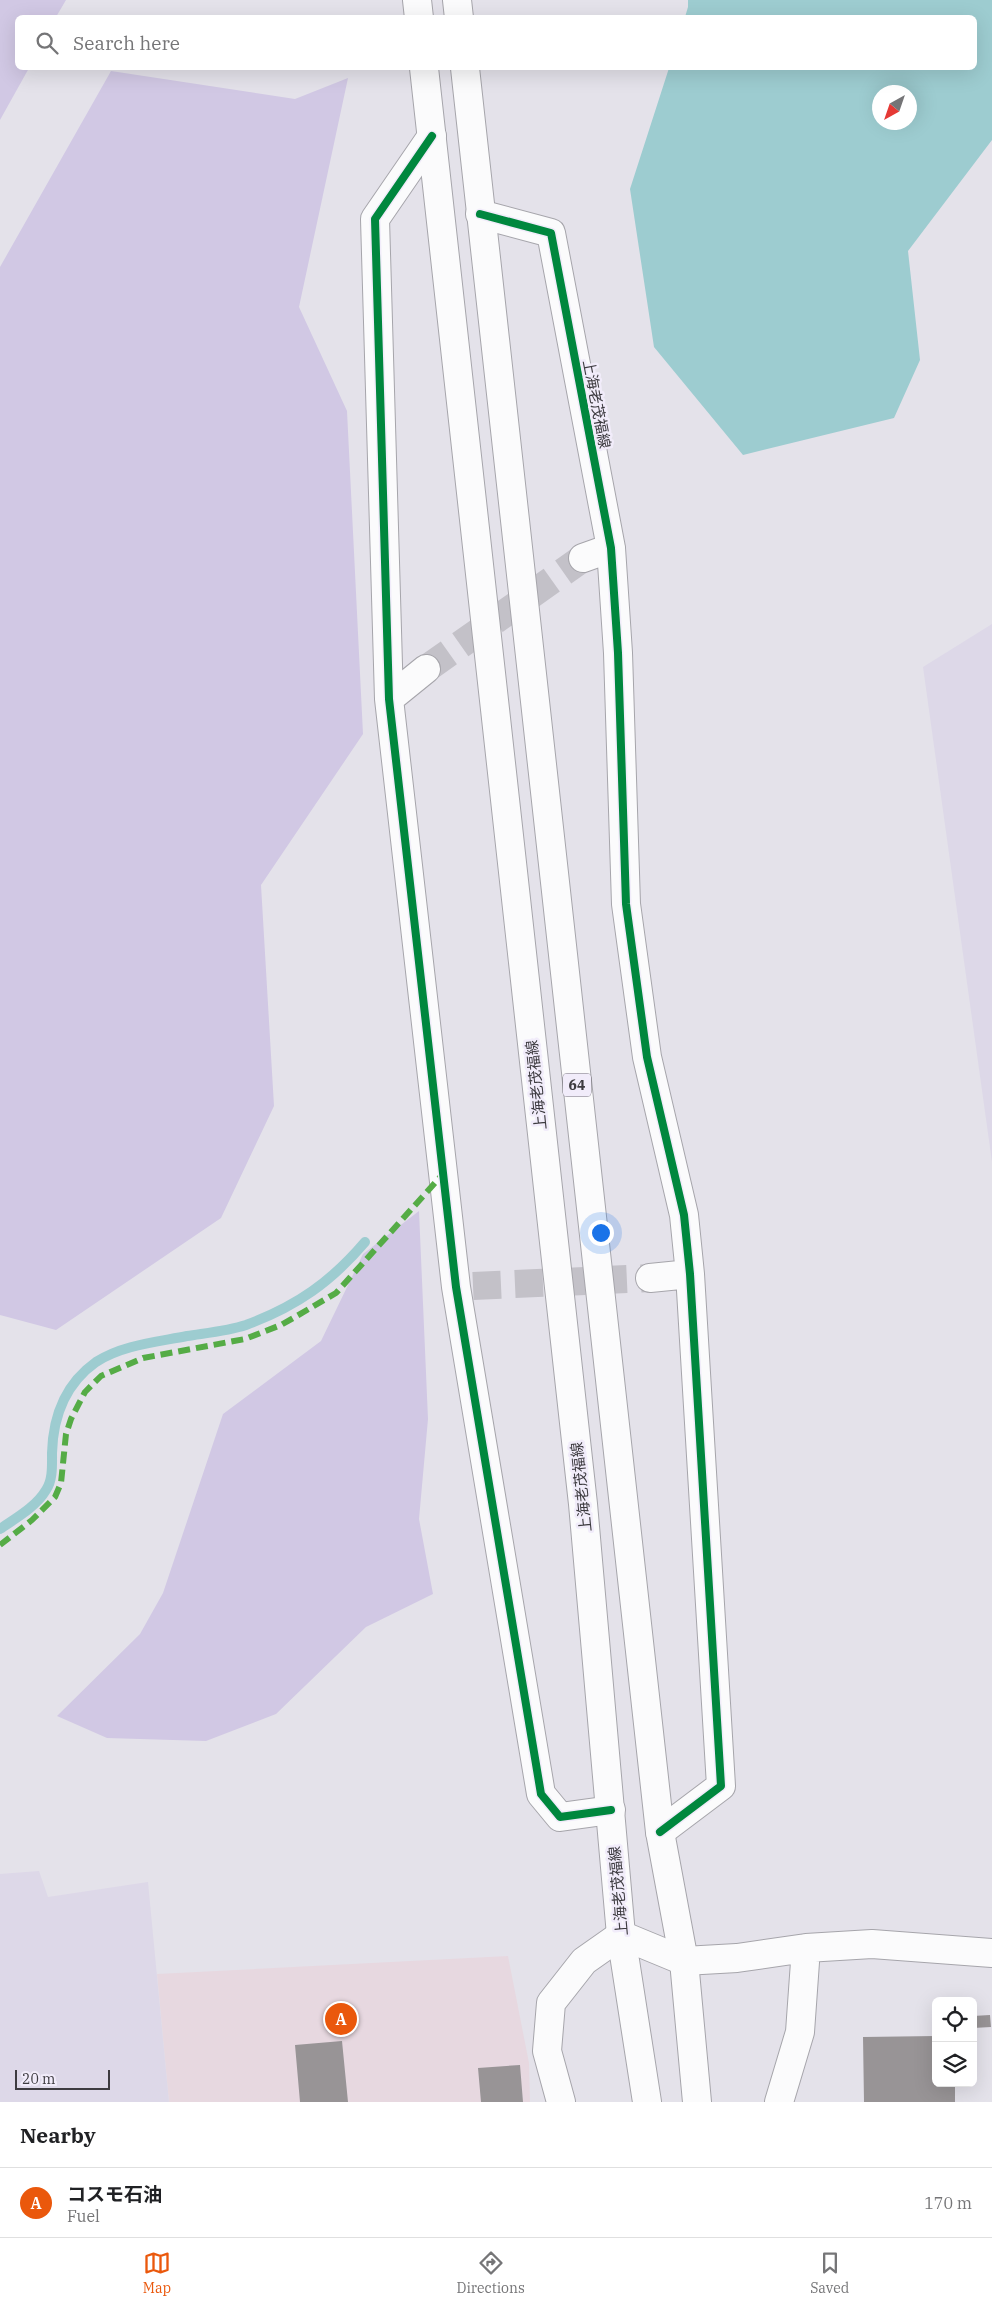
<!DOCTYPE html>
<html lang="en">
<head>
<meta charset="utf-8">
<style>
	:root { --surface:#fff; --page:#f6f6f6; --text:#202124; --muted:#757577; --line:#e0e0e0; --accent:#ea580c }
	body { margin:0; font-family:"IBM Plex Serif","Noto Sans JP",serif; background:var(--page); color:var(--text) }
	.controls { position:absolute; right:15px; bottom:15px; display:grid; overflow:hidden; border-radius:8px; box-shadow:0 5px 20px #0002 }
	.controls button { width:45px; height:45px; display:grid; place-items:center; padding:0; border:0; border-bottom:1px solid var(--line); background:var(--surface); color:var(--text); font:25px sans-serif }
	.compass { position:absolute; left:872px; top:85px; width:45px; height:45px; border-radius:50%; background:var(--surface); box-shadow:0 5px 20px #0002; rotate:220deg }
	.scale { position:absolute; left:15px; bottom:12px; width:95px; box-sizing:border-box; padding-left:5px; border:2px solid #3d3b40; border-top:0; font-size:14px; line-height:18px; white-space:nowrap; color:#3d3b40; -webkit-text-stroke:4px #f1ecfa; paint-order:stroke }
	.you { position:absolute; left:600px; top:1232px; width:18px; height:18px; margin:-12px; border:4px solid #fff; border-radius:50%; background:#1a73e8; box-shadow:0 0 0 8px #1a73e833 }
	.badge { display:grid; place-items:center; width:32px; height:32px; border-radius:50%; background:var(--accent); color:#fff; font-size:16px; font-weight:700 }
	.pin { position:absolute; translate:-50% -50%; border:2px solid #fff; box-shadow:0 1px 5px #0006 }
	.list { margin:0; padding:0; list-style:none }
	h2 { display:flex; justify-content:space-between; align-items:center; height:65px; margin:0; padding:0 20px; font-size:21px }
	h2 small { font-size:16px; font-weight:400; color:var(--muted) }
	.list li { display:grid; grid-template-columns:32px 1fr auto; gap:15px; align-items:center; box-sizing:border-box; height:70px; padding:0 20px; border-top:1px solid var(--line) }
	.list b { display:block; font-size:19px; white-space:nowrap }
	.list p { margin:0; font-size:16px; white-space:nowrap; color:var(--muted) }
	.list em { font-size:16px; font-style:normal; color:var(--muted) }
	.icon { flex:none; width:28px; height:28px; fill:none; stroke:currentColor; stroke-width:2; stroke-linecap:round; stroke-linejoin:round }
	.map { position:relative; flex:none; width:992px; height:2102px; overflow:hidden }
	.search { position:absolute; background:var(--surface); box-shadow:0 5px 20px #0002; left:15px; right:15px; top:15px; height:55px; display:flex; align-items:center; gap:12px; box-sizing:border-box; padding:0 18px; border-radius:8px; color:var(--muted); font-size:19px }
	.sheet { height:135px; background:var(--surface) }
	nav { display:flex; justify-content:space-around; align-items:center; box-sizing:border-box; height:70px; border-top:1px solid var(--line); background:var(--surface); font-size:14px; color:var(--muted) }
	nav a { display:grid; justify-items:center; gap:2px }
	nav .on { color:var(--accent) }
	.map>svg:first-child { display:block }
	.commercial { fill:#e7d8e0 }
	.built { fill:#ddd8e8 }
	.green { fill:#d1c8e4 }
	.water { fill:#9dccd0; fill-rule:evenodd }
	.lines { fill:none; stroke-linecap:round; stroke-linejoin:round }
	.stream { stroke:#9dccd0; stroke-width:10 }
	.building { fill:#989496 }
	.minor-tunnel { stroke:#c3c1c8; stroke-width:28; stroke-dasharray:28 14; stroke-linecap:butt }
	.minor-casing { stroke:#a6a5ab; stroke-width:30 }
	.major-casing { stroke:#a6a5ab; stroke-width:30 }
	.minor { stroke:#fbfbfc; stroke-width:28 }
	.major { stroke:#fbfbfc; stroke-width:28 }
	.quiet { stroke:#55ac46; stroke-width:6; stroke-dasharray:12 6; stroke-linecap:butt }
	.cycleway-casing { stroke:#f1ecfa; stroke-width:11 }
	.cycleway { stroke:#00873e; stroke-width:8 }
	.labels { text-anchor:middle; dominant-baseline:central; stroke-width:5; stroke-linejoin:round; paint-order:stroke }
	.shield { fill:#f1ecfa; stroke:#737078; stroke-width:1 }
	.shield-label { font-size:14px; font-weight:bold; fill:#3d3b40 }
	.street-label { font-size:15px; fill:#3d3b40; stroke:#f1ecfa }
</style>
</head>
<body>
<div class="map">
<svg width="992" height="2102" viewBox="0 0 992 2102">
	<rect width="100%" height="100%" fill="#e4e2ea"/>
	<path class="commercial" d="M 508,1956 L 529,2063 L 530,2102 L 169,2102 L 157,1974 Z"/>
	<path class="built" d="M 992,624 L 992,1162 L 923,667 Z
		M 39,1871 L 48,1897 L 148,1882 L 169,2102 L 0,2102 L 0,1874 Z"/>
	<path class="green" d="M 0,0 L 66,0 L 56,17 L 18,18 L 18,68 L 29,68 L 0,120 Z
		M 111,71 L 295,99 L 348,78 L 299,307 L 347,411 L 363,734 L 261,885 L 274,1106 L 221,1218 L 56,1330 L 0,1315 L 0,267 Z
		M 419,1211 L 428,1419 L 419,1519 L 433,1594 L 366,1627 L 276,1714 L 206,1741 L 107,1738 L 57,1716 L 140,1634 L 163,1593 L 223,1414 L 321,1341 L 363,1254 Z"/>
	<path class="water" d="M 688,0 L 992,0 L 992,140 L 908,251 L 920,360 L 894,418 L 743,455 L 654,347 L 630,189 L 669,68 L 974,68 L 974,18 L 685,17 L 688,7 ZM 880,92 L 910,92 L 910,122 L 880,122 Z"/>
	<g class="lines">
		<path class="stream" d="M 0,1529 C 16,1518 36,1507 46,1490 C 53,1480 52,1465 52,1453 C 53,1417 65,1384 96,1362 C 122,1345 157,1342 187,1336 C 206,1333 228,1331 246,1325 C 297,1306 331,1282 365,1242"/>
	</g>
	<path class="building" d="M 990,2015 L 991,2027 L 973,2028 L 973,2016 Z
		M 936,2036 L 936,2083 L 955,2083 L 955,2102 L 864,2102 L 863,2037 Z
		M 342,2041 L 348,2102 L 300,2102 L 295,2045 Z
		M 520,2065 L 523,2102 L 481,2102 L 478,2068 Z"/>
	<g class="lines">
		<path class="minor-tunnel" d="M 426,669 L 583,558
			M 473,1286 L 650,1278"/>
		<defs>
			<path id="minor" d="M 432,136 L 375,219 L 389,699 L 456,1287 L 541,1794 L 560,1817 L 611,1810
				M 480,214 L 551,233 L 611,548 L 618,653 L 626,904 L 647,1057 L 684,1215 L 690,1274 L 721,1786 L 660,1832
				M 583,558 L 611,548
				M 389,699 L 426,669
				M 650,1278 L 690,1274
				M 561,2102 L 547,2051 L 551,2003 L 584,1961 L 621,1935 L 684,1961 L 737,1958 L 806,1948 L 872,1944 L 992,1953
				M 779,2102 L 800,2032 L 806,1948"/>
			<path id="major" d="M 417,0 L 419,18
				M 457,0 L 459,18
				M 424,68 L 583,1504 L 621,1935 L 647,2102
				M 465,68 L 660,1832 L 684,1961 L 697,2102"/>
		</defs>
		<use href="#minor" class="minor-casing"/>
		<use href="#major" class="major-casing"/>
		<use href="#minor" class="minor"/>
		<use href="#major" class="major"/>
		<path class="quiet" d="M 0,1545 L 32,1520 L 55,1497 L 61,1483 L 66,1434 L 71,1419 L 85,1392 L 101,1376 L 143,1358 L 245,1339 L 281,1325 L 307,1310 L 336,1293 L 443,1174"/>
		<defs>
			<path id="cycleway" d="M 432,136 L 375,219 L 389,699 L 456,1287 L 541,1794 L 560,1817 L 611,1810
				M 480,214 L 551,233 L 611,548 L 618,653 L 626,904 L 647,1057 L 684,1215 L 690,1274 L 721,1786 L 660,1832"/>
		</defs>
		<use href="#cycleway" class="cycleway-casing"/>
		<use href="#cycleway" class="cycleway"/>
	</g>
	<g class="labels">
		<rect class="shield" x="563" y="1073.5" width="28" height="23" rx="4"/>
		<g class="shield-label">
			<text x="577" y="1085">64</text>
		</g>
		<g class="street-label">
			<text transform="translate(597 404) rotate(79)">上海老茂福線</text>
			<text transform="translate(536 1085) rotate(-96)">上海老茂福線</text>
			<text transform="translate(581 1487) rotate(-96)">上海老茂福線</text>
			<text transform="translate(618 1891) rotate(-95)">上海老茂福線</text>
		</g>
	</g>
</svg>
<div class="controls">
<button><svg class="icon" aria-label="locate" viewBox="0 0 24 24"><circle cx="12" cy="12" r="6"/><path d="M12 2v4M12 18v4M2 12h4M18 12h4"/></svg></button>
<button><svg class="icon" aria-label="layers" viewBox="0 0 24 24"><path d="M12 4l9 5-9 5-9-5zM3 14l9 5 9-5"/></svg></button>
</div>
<svg class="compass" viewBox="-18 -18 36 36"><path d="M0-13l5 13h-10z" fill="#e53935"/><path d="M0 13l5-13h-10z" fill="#757577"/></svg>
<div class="scale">20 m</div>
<div class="you"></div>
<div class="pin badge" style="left:341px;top:2019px">A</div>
<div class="search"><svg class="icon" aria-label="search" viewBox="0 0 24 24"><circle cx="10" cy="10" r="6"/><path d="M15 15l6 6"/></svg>Search here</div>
</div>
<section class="sheet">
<h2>Nearby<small></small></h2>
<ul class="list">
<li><span class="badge">A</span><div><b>コスモ石油</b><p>Fuel</p></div><em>170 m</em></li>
</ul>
</section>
<nav>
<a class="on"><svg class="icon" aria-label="map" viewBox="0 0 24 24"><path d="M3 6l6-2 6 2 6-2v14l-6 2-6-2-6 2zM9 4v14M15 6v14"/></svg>Map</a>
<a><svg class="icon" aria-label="directions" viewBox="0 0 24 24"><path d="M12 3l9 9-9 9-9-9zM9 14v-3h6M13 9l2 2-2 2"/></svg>Directions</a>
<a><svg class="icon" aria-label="saved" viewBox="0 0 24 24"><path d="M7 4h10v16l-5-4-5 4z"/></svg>Saved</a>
</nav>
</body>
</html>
